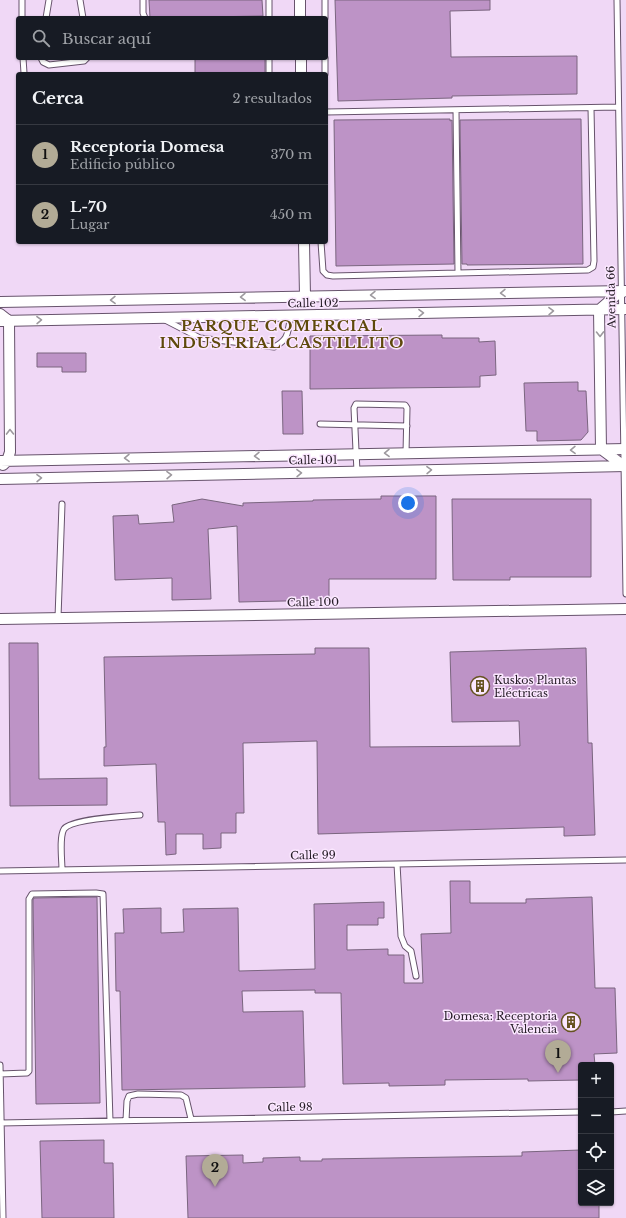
<!DOCTYPE html>
<html lang="es">
<head>
<meta charset="utf-8">
<style>
	:root { --surface:#171b24; --page:#242831; --text:#f1f3f6; --muted:#9ea1a6; --line:#363941; --accent:#b2ab96 }
	body { margin:0; font-family:"Libre Baskerville",serif; background:var(--page); color:var(--text) }
	.controls { position:absolute; right:12px; bottom:12px; display:grid; overflow:hidden; border-radius:4px; box-shadow:0 1px 3px #0004 }
	.controls button { width:36px; height:36px; display:grid; place-items:center; padding:0; border:0; border-bottom:1px solid var(--line); background:var(--surface); color:var(--text); font:20px sans-serif }
	.you { position:absolute; left:408px; top:503px; width:14px; height:14px; margin:-10px; border:3px solid #fff; border-radius:50%; background:#1a73e8; box-shadow:0 0 0 6px #1a73e833 }
	.badge { display:grid; place-items:center; width:26px; height:26px; border-radius:50%; background:var(--accent); color:#111; font-size:13px; font-weight:700 }
	.pin { position:absolute; translate:-50% -33px; filter:drop-shadow(0 1px 2px #0008) }
	.pin::after { content:''; position:absolute; top:21px; width:14px; height:12px; background:inherit; clip-path:polygon(0 0,100% 0,50% 100%) }
	.list { margin:0; padding:0; list-style:none }
	h2 { display:flex; justify-content:space-between; align-items:center; height:52px; margin:0; padding:0 16px; font-size:17px }
	h2 small { font-size:13px; font-weight:400; color:var(--muted) }
	.list li { display:grid; grid-template-columns:26px 1fr auto; gap:12px; align-items:center; box-sizing:border-box; height:60px; padding:0 16px; border-top:1px solid var(--line) }
	.list b { display:block; font-size:15px; white-space:nowrap }
	.list p { margin:0; font-size:13px; white-space:nowrap; color:var(--muted) }
	.list em { font-size:13px; font-style:normal; color:var(--muted) }
	.icon { flex:none; width:22px; height:22px; fill:none; stroke:currentColor; stroke-width:2; stroke-linecap:round; stroke-linejoin:round }
	.map { position:relative; flex:none; width:626px; height:1218px; overflow:hidden }
	.search { position:absolute; background:var(--surface); box-shadow:0 1px 3px #0004; left:16px; top:16px; width:312px; height:44px; display:flex; align-items:center; gap:10px; box-sizing:border-box; padding:0 14px; border-radius:4px; color:var(--muted); font-size:15px }
	.panel { position:absolute; background:var(--surface); box-shadow:0 1px 3px #0004; left:16px; top:72px; width:312px; height:172px; border-radius:4px }
	.map>svg:first-child { display:block }
	.building { fill:#bd93c6; stroke:#7a657f }
	.lines { fill:none; stroke-linecap:round; stroke-linejoin:round }
	.lane-casing { stroke:#67536c; stroke-width:7 }
	.street-casing { stroke:#67536c; stroke-width:12 }
	.lane { stroke:#fff; stroke-width:5 }
	.street { stroke:#fff; stroke-width:10 }
	.oneway { stroke:#9d999e }
	.labels { text-anchor:middle; dominant-baseline:central; stroke-width:3; stroke-linejoin:round; paint-order:stroke }
	.street-label { font-size:11px; fill:#261d27; stroke:#fbe7ff }
	.poi-label { font-size:11px; fill:#261d27; stroke:#fbe7ff; text-anchor:start }
	.district-label { font-size:15px; font-weight:bold; letter-spacing:1px; fill:#5f4a0c; stroke:#fbe7ff }
</style>
</head>
<body>
<div class="map">
<svg width="626" height="1218" viewBox="0 0 626 1218">
	<rect width="100%" height="100%" fill="#f0d8f6"/>
	<path class="building" d="M 149,0 L 262,0 L 263,16 L 150,18 Z
		M 335,0 L 490,0 L 490,10 L 450,11 L 451,57 L 577,56 L 577,94 L 452,96 L 452,98 L 338,101 Z
		M 195,58 L 265,58 L 265,74 L 195,74 Z
		M 450,119 L 450,121 L 452,120 L 454,264 L 336,266 L 334,120 Z
		M 581,119 L 583,264 L 467,265 L 467,264 L 462,264 L 460,120 Z
		M 442,335 L 442,338 L 479,338 L 479,342 L 495,341 L 496,375 L 480,376 L 480,387 L 310,389 L 310,336 Z
		M 37,353 L 86,353 L 86,372 L 62,372 L 62,367 L 37,367 Z
		M 578,382 L 578,391 L 586,391 L 588,432 L 581,440 L 537,441 L 537,431 L 526,431 L 524,383 Z
		M 282,391 L 302,391 L 303,434 L 283,434 Z
		M 381,496 L 436,496 L 436,579 L 329,579 L 329,600 L 239,602 L 237,526 L 208,529 L 211,599 L 172,600 L 172,578 L 115,580 L 113,516 L 138,515 L 139,524 L 174,522 L 172,505 L 202,499 L 243,506 L 243,503 L 313,501 L 313,500 L 381,499 Z
		M 452,499 L 591,499 L 591,577 L 510,577 L 510,580 L 453,580 Z
		M 9,643 L 38,643 L 39,779 L 107,778 L 107,805 L 10,806 Z
		M 315,648 L 369,648 L 370,747 L 520,746 L 519,721 L 452,722 L 450,652 L 586,648 L 588,743 L 592,743 L 595,835 L 564,836 L 564,827 L 318,834 L 317,741 L 243,743 L 244,813 L 236,813 L 236,833 L 221,833 L 221,848 L 203,849 L 203,834 L 176,834 L 176,854 L 166,855 L 165,822 L 158,822 L 156,764 L 104,766 L 104,747 L 106,747 L 104,657 L 315,654 Z
		M 450,881 L 470,881 L 470,903 L 526,903 L 526,899 L 592,897 L 595,988 L 615,988 L 617,1053 L 594,1054 L 595,1065 L 581,1065 L 581,1080 L 528,1081 L 528,1079 L 445,1080 L 445,1085 L 389,1086 L 389,1083 L 343,1084 L 341,993 L 315,993 L 315,990 L 242,991 L 243,1012 L 303,1011 L 305,1087 L 122,1090 L 120,991 L 116,991 L 115,933 L 124,933 L 123,909 L 161,908 L 161,933 L 184,932 L 183,909 L 238,908 L 239,971 L 315,969 L 314,904 L 384,902 L 384,918 L 378,918 L 378,925 L 347,925 L 347,950 L 388,949 L 388,955 L 404,955 L 404,983 L 423,983 L 421,934 L 451,933 Z
		M 97,897 L 100,1103 L 36,1104 L 33,900 L 34,898 Z
		M 104,1140 L 104,1163 L 113,1163 L 114,1218 L 42,1218 L 40,1141 Z
		M 581,1150 L 581,1203 L 599,1203 L 599,1218 L 188,1218 L 186,1156 L 243,1155 L 243,1163 L 263,1162 L 263,1158 L 300,1157 L 300,1161 L 322,1161 L 322,1159 L 522,1156 L 522,1152 Z"/>
	<g class="lines">
		<defs>
			<path id="lane" d="M 22,0 L 22,18
				M 80,0 L 83,18
				M 143,0 L 143,13 L 145,18
				M 269,0 L 269,18
				M 325,0 L 325,18
				M 617,0 L 626,594
				M 46,18 L 49,0
				M 23,58 L 24,73
				M 41,58 L 43,62 L 49,65 L 84,61 L 87,58
				M 269,58 L 269,74
				M 325,58 L 325,74
				M 456,110 L 458,273
				M 326,112 L 618,107
				M 321,242 L 323,271 L 327,275 L 333,276 L 588,270 L 593,267 L 594,261 L 591,108
				M 165,320 L 200,338 L 274,347 C 290,339 287,332 291,316
				M 320,424 L 407,426
				M 357,472 L 354,408 L 356,404 L 405,405 L 407,408 L 406,453
				M 58,618 L 62,504
				M 397,864 L 401,936 L 405,946 L 411,951 L 416,976
				M 62,870 C 62,860 59,837 64,829 C 71,819 126,816 140,815
				M 0,871 L 626,860
				M 0,1065 L 3,1218
				M 0,1074 L 27,1073 L 29,1071 L 29,899 L 32,894 L 96,893 L 103,894 L 110,1121
				M 611,1112 L 626,1111
				M 126,1120 L 127,1101 L 129,1096 L 138,1094 L 181,1095 L 186,1098 L 191,1119
				M 0,1123 L 581,1112"/>
			<path id="street" d="M 300,0 L 300,18
				M 301,58 L 301,74
				M 304,242 L 305,296
				M 623,292 L 621,291 L 599,310 L 601,449 L 624,466 L 626,465
				M 0,302 L 626,291
				M 0,314 L 9,321 L 10,452 L 7,461 L 3,465
				M 0,321 L 626,309
				M 0,461 L 626,449
				M 0,479 L 626,466
				M 0,619 L 626,609"/>
		</defs>
		<use href="#lane" class="lane-casing"/>
		<use href="#street" class="street-casing"/>
		<use href="#lane" class="lane"/>
		<use href="#street" class="street"/>
	</g>
	<defs><path id="oneway-chevron" d="M-2-3.5L2.5 0L-2 3.5" fill="none" stroke-width="1.6" stroke-linecap="round" stroke-linejoin="round"/></defs>
	<g class="oneway">
		<use href="#oneway-chevron" transform="translate(503 293) rotate(179)"/>
		<use href="#oneway-chevron" transform="translate(373 295) rotate(179)"/>
		<use href="#oneway-chevron" transform="translate(243 297) rotate(179)"/>
		<use href="#oneway-chevron" transform="translate(113 300) rotate(179)"/>
		<use href="#oneway-chevron" transform="translate(551 311) rotate(-1)"/>
		<use href="#oneway-chevron" transform="translate(421 313) rotate(-1)"/>
		<use href="#oneway-chevron" transform="translate(39 320) rotate(-1)"/>
		<use href="#oneway-chevron" transform="translate(600 334) rotate(89)"/>
		<use href="#oneway-chevron" transform="translate(10 432) rotate(-91)"/>
		<use href="#oneway-chevron" transform="translate(573 450) rotate(179)"/>
		<use href="#oneway-chevron" transform="translate(387 453) rotate(179)"/>
		<use href="#oneway-chevron" transform="translate(257 456) rotate(179)"/>
		<use href="#oneway-chevron" transform="translate(127 458) rotate(179)"/>
		<use href="#oneway-chevron" transform="translate(429 470) rotate(-1)"/>
		<use href="#oneway-chevron" transform="translate(299 473) rotate(-1)"/>
		<use href="#oneway-chevron" transform="translate(169 475) rotate(-1)"/>
		<use href="#oneway-chevron" transform="translate(39 478) rotate(-1)"/>
	</g>
	<defs>
		<symbol id="building-ring" viewBox="-11 -11 22 22"><circle r="9.5" fill="#fbe7ff" stroke="#665321" stroke-width="1.5"/><path d="M-4-6H4V6H1V3H-1V6H-4ZM-2.5-4.3h1.7v1.8h-1.7ZM.8-4.3h1.7v1.8H.8ZM-2.5-1h1.7V.8h-1.7ZM.8-1h1.7V.8H.8Z" fill="#665321"/></symbol>
	</defs>
	<g fill-rule="evenodd">
		<use href="#building-ring" x="469" y="675" width="22" height="22"/>
		<use href="#building-ring" x="560" y="1011" width="22" height="22"/>
	</g>
	<g class="labels">
		<g class="street-label">
			<text transform="translate(611 297) rotate(-91)">Avenida 66</text>
			<text transform="translate(313 303) rotate(-1)">Calle 102</text>
			<text transform="translate(313 460) rotate(-1)">Calle 101</text>
			<text transform="translate(313 602) rotate(-1)">Calle 100</text>
			<text transform="translate(313 855) rotate(-1)">Calle 99</text>
			<text transform="translate(290 1107) rotate(-1)">Calle 98</text>
		</g>
		<g class="poi-label">
			<text x="494" y="680">Kuskos Plantas<tspan x="494" dy="13">Eléctricas</tspan></text>
			<text x="557" y="1016" text-anchor="end">Domesa: Receptoria<tspan x="557" dy="13">Valencia</tspan></text>
		</g>
		<g class="district-label">
			<text x="282" y="325">PARQUE COMERCIAL<tspan x="282" dy="17">INDUSTRIAL CASTILLITO</tspan></text>
		</g>
	</g>
</svg>
<div class="controls">
<button>+</button>
<button>−</button>
<button><svg class="icon" aria-label="locate" viewBox="0 0 24 24"><circle cx="12" cy="12" r="6"/><path d="M12 2v4M12 18v4M2 12h4M18 12h4"/></svg></button>
<button><svg class="icon" aria-label="layers" viewBox="0 0 24 24"><path d="M12 4l9 5-9 5-9-5zM3 14l9 5 9-5"/></svg></button>
</div>
<div class="you"></div>
<div class="pin badge" style="left:558px;top:1073px">1</div>
<div class="pin badge" style="left:215px;top:1187px">2</div>
<div class="search"><svg class="icon" aria-label="search" viewBox="0 0 24 24"><circle cx="10" cy="10" r="6"/><path d="M15 15l6 6"/></svg>Buscar aquí</div>
<section class="panel">
<h2>Cerca<small>2 resultados</small></h2>
<ul class="list">
<li><span class="badge">1</span><div><b>Receptoria Domesa</b><p>Edificio público</p></div><em>370 m</em></li>
<li><span class="badge">2</span><div><b>L-70</b><p>Lugar</p></div><em>450 m</em></li>
</ul>
</section>
</div>
</body>
</html>
